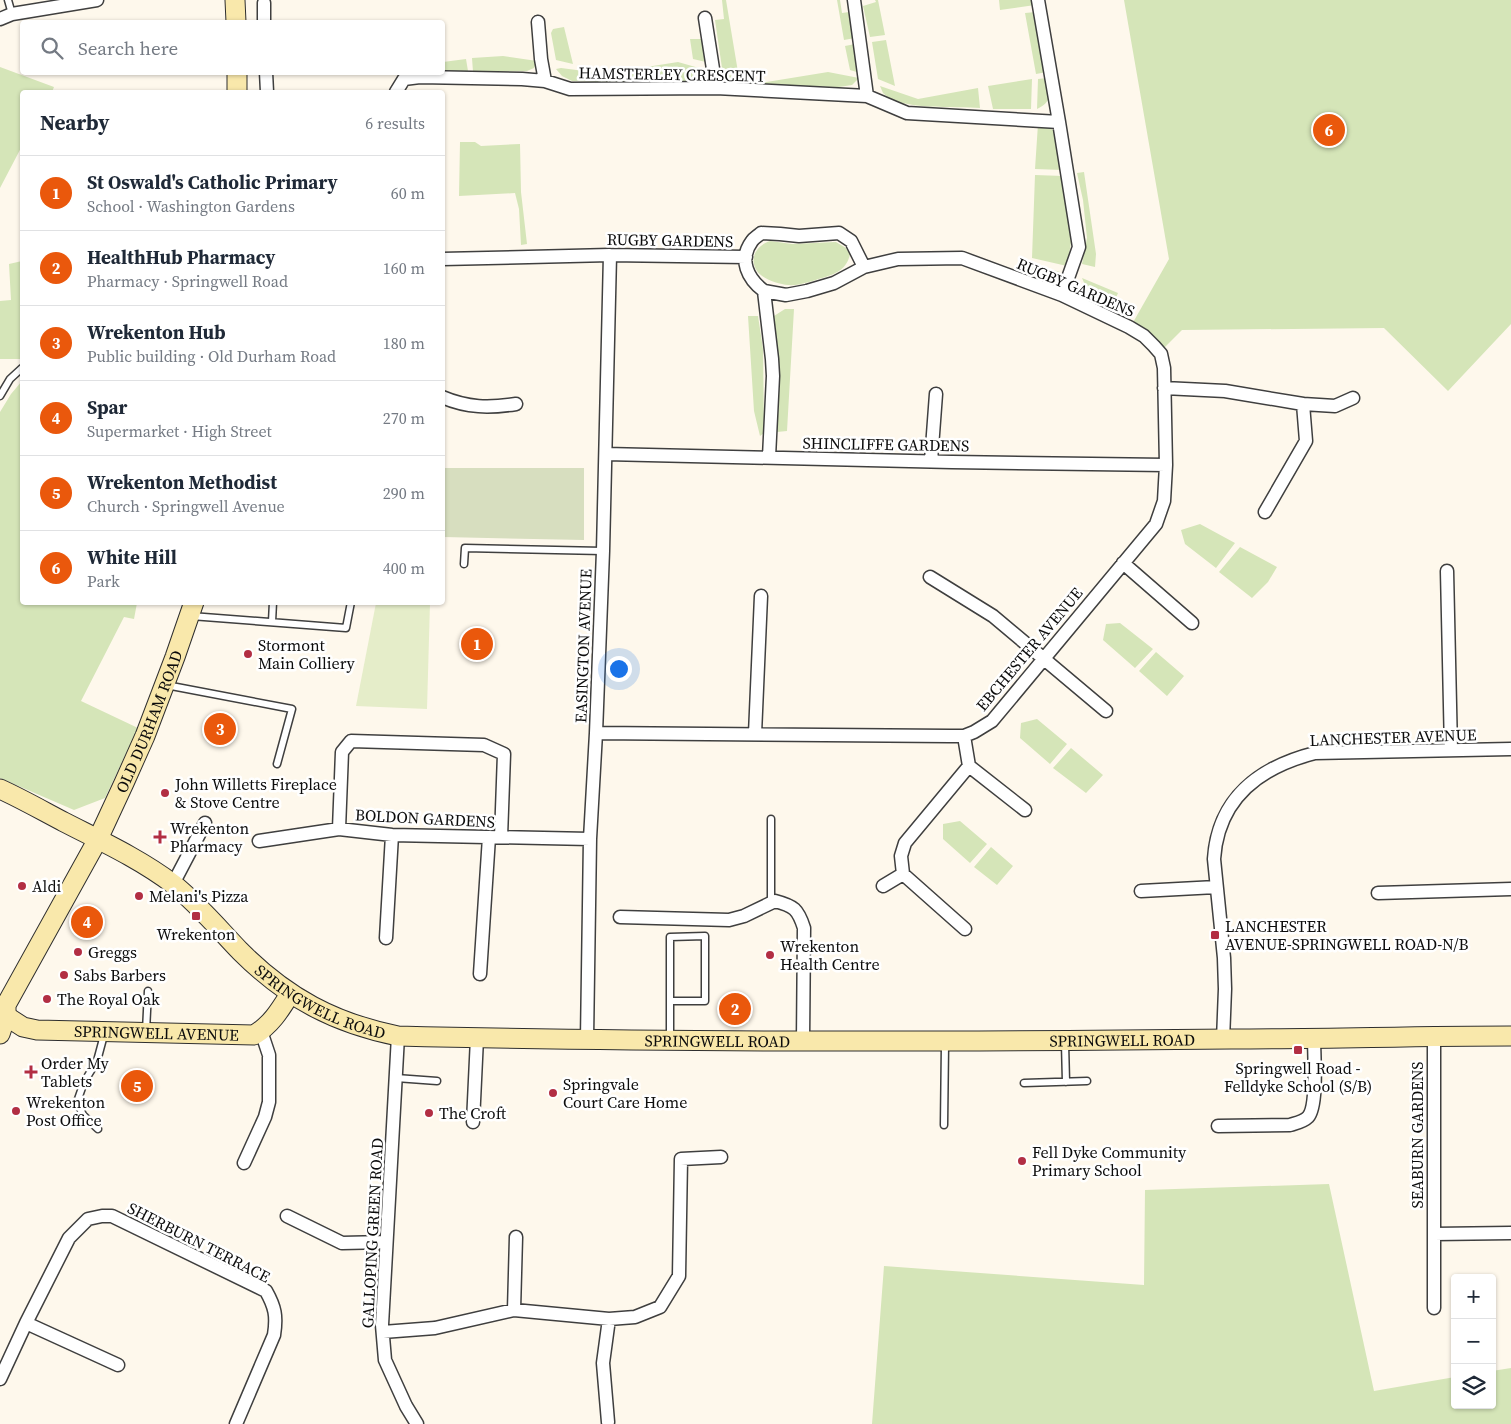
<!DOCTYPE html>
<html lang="en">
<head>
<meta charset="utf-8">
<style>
	:root { --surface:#fff; --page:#f2f2f3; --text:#1f2937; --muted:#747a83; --line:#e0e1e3; --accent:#ea580c }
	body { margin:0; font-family:"Source Serif 4",serif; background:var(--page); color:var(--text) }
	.controls { position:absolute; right:15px; bottom:15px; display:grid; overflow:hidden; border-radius:5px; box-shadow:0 1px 4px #0004 }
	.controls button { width:45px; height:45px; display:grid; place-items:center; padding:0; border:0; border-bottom:1px solid var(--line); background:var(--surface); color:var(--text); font:25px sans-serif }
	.you { position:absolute; left:618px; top:668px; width:18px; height:18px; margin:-12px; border:4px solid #fff; border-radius:50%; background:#1a73e8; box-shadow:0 0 0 8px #1a73e833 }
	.badge { display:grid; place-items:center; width:32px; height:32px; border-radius:50%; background:var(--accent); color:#fff; font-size:16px; font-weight:700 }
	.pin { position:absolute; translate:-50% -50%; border:2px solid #fff; box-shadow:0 1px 5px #0006 }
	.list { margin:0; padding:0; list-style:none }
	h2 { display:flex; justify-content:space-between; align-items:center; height:65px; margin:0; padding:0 20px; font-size:21px }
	h2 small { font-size:16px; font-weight:400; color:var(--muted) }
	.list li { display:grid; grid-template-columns:32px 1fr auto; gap:15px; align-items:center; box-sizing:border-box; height:75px; padding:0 20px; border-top:1px solid var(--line) }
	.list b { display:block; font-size:19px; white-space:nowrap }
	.list p { margin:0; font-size:16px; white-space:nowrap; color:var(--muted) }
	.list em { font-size:16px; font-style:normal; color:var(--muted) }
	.icon { flex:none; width:28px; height:28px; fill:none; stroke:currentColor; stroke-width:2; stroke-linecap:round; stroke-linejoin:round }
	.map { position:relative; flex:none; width:1511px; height:1424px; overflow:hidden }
	.search { position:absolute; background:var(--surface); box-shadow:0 1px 4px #0004; left:20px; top:20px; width:425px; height:55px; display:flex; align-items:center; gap:12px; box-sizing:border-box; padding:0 18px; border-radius:5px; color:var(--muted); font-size:19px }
	.panel { position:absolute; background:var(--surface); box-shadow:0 1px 4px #0004; left:20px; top:90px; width:425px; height:515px; border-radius:5px }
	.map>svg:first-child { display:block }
	.green { fill:#d5e5b8 }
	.cemetery { fill:#d7debf }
	.pitch { fill:#e5edc9 }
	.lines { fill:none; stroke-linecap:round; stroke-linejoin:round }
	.lane-casing { stroke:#3f3f3f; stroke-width:9 }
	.street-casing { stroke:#3f3f3f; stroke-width:15 }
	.secondary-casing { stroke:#2e2e2e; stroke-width:21 }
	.lane { stroke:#fff; stroke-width:6 }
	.street { stroke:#fff; stroke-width:12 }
	.secondary { stroke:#f9e8ab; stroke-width:19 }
	.poi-dot { fill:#b22e43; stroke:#fff; stroke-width:2 }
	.labels { text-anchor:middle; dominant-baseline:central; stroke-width:5; stroke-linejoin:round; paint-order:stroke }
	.street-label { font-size:16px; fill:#0c0c0c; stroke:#fff }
	.poi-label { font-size:16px; fill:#0c0c0c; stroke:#fff; text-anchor:start }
</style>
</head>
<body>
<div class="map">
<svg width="1511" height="1424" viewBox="0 0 1511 1424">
	<rect width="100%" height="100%" fill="#fef8ec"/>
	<path class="green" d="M 722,0 L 726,0 L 738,72 L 722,68 L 715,20 L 724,19 Z
		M 837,0 L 840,0 L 842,13 L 849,12 L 855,38 L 844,40 Z
		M 875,0 L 878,0 L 885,35 L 870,37 L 863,6 L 876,2 Z
		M 999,0 L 1032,0 L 1035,5 L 1000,10 Z
		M 1124,0 L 1511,0 L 1511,324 L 1448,391 L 1384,328 L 1182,330 L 1161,351 L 1131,326 L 1169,259 Z
		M 1036,12 L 1047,72 L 1036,74 L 1025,13 Z
		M 564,27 L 573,64 L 556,60 L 551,33 L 553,29 Z
		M 690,39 L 702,39 L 706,62 L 693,59 Z
		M 886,40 L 895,86 L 878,79 L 872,42 Z
		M 855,44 L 860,73 L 850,70 L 845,46 Z
		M 503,56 L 537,61 L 534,68 L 527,71 L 473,72 L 472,58 Z
		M 466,59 L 468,71 L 443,71 L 443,62 Z
		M 678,62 L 706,70 L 700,78 L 692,83 L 642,82 L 640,68 Z
		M 0,67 L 54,87 L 52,92 L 22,92 L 22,146 L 0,188 Z
		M 561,68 L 607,74 L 635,69 L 636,83 L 572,81 L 562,76 L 556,69 Z
		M 828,72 L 859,78 L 852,85 L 839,87 L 741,85 L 730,82 L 725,74 L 760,83 Z
		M 1047,78 C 1050,94 1053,101 1037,109 L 1038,79 Z
		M 1032,79 L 1031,109 L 993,109 L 988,86 Z
		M 880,86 L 918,99 L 978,88 L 980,108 C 958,106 898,111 883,93 C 882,91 881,88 880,86 Z
		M 1038,124 L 1047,126 L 1054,131 L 1063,170 L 1035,169 Z
		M 460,142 L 475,142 L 481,146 L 520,144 L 521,192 L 527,244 L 521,245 L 519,209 L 515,193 L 459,196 Z
		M 1084,172 L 1096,254 L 1095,267 L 1082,264 L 1087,238 L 1083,200 L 1077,173 Z
		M 1035,175 L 1063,176 L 1070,213 L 1071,243 L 1067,266 L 1032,258 Z
		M 770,241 L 792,244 L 836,242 L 846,248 L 850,254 C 847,269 836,274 822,278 C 812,281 799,286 788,285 C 779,284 762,279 757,271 C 748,257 758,245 770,241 Z
		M 22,261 L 22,359 L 0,359 L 0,301 L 11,300 L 9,264 Z
		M 1031,263 L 1060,272 C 1051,280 1039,277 1030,270 Z
		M 1082,278 L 1118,293 L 1115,300 L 1085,285 Z
		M 785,309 L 794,309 L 787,431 L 777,432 L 780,372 L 774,316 Z
		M 748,316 L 758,316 L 763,349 L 764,433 L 760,436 L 754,411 Z
		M 22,381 L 22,602 L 137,603 L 134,619 L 124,617 L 81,701 L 138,728 L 105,798 L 74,810 L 0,778 L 0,412 L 11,394 Z
		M 1200,524 L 1235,543 L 1216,568 L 1185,544 L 1181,530 Z
		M 1240,547 L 1277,567 L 1268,582 L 1252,598 L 1219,572 Z
		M 1120,623 L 1153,649 L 1135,668 L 1103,640 L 1106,624 Z
		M 1156,652 L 1184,676 L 1167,696 L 1139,671 Z
		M 1037,719 L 1067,744 L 1050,764 L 1020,738 L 1021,723 Z
		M 1071,748 L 1103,775 L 1086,793 L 1053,768 Z
		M 960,821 L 987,844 L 970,863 L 943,839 L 943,824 Z
		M 991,847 L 1013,866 L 997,885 L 974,867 Z
		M 1329,1184 L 1374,1391 L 1455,1377 L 1455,1405 L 1492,1405 L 1492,1371 L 1511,1368 L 1511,1424 L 872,1424 L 884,1266 L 1144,1285 L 1145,1190 Z"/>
	<path class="cemetery" d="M 443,468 L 584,468 L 584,540 L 443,537 Z"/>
	<path class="pitch" d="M 376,603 L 430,603 L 427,709 L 356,706 Z"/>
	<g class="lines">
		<defs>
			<path id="lane" d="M 8,0 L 12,14
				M 0,396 L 10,379 L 22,368
				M 464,564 L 465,548 L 603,551
				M 191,616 L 346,628 L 351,602
				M 272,622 L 273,602
				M 166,685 L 292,709 L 277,764
				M 771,902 L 771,819
				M 146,1031 L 148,991
				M 670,1039 L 670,937 L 705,936 L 705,1001 L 670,1001
				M 1065,1043 L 1066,1082
				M 396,1078 L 437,1081
				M 1024,1083 L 1087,1081
				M 944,1125 L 945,1044
				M 98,1129 L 83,1115 L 77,1102 L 84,1082 L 97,1061 L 104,1035"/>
			<path id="street" d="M 854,0 L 867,96
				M 1038,0 L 1059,122 L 1079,247 L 1062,295
				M 264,3 L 264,22
				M 705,18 L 716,88
				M 0,19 L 12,14 L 97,0
				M 538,22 L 541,59 L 545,81
				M 266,72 L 267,92
				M 396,92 L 404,79 L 420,77 L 522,79 L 545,81 L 570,89 L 716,88 L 867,96 L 907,113 L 1059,122
				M 442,259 L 610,255 L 746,257
				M 1164,388 L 1225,391 L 1303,404 L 1306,441 L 1265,512
				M 442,397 C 468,408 489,408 516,404
				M 1303,404 L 1335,406 L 1353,398
				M 606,454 L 952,462 L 1166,465
				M 769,457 L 773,376 L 772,359 L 764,291 C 748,279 738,260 752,241 C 754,238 758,236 761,233 L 780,234 L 799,236 L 839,233 L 851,241 L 864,267
				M 931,461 L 936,394
				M 1123,563 L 1192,623
				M 1447,571 L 1451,750
				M 930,577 L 993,616 L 1106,711
				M 596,733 L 950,736 L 964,736 L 974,732 L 992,721 L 1156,524 L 1164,501 L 1166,465 L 1164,368 L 1161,354 L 1154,346 L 1144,336 L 1129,327 L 1062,295 L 962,258 L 898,259 L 864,267 L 834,283 L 807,291 L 786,295 L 764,291
				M 755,734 L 761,596
				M 964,736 L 969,766 L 905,843 L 901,856 L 903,874 L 965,929
				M 969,766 L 1025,810
				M 339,829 L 342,752 L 351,741 L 484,745 L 504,754 L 501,837
				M 259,841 L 339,829 L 392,835 L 590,839
				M 173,884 L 205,823
				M 883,886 L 903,874
				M 1141,891 L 1216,887
				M 1378,893 L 1511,889
				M 620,917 L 729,920 L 744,916 L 775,901 C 794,906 798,909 804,928 L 803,1041
				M 386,938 L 392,835
				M 480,974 L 489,837
				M 398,1036 L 382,1325 L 385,1360 L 406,1406 L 417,1424
				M 1434,1036 L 1434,1308
				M 587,1039 L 590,839 L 596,733 L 603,551 L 610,255
				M 1223,1040 L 1225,989 L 1224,958 L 1214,859 C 1218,798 1260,767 1315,753 L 1511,749
				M 473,1122 L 477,1038
				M 1218,1126 L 1290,1125 C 1296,1123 1303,1122 1308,1117 C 1318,1106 1314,1055 1314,1039
				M 244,1163 L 265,1117 L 269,1102 L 269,1055 L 261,1031
				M 287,1216 L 342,1243 L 386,1242
				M 1434,1234 L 1511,1233
				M 514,1310 L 516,1237
				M 26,1323 L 118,1365
				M 383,1332 L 435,1328 L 514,1310 L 609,1319 L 635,1317 L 660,1307 L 679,1276 L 681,1159 L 721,1157
				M 0,1379 L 26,1323 L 69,1238 L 88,1219 L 102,1216 L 112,1216 L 266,1291 C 275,1307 277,1316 274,1335 L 236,1424
				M 608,1422 L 603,1363 L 609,1319"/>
			<g id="secondary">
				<path d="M 235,0 L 236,22"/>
				<path d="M 237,72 L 237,92"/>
				<path id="s1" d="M 0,789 C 22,799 43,811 64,822 C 101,841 140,859 173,884 C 198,904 218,928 240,951 C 287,998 334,1023 398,1036 C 676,1043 954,1042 1231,1039 C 1325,1039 1418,1036 1511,1036"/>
				<path id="s2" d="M 6,1016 L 23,1027 L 37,1030 L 254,1035 C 271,1025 280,1010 290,994"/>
				<path id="s3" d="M 0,1034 L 6,1016 L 6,1005 L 98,839 L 124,783 L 145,736 L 175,657 L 194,602"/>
			</g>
		</defs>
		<use href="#lane" class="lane-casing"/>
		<use href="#street" class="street-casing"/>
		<use href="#secondary" class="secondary-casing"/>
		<use href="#lane" class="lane"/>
		<use href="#street" class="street"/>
		<use href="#secondary" class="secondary"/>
	</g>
	<g class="poi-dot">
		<circle cx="248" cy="654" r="5"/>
		<circle cx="165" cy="793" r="5"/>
		<path d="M157.5 829.5h5v5h5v5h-5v5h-5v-5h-5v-5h5z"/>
		<circle cx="22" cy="886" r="5"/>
		<circle cx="139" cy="896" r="5"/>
		<rect x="191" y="911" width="10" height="10" rx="2.5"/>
		<rect x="1210" y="930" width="10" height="10" rx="2.5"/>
		<circle cx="78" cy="952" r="5"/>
		<circle cx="770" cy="955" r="5"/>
		<circle cx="64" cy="975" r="5"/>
		<circle cx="47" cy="999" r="5"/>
		<rect x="1293" y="1045" width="10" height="10" rx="2.5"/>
		<path d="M28.5 1064.5h5v5h5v5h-5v5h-5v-5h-5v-5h5z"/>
		<circle cx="553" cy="1093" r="5"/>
		<circle cx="16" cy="1111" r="5"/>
		<circle cx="429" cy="1113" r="5"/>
		<circle cx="1022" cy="1161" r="5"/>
	</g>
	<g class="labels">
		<g class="street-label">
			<text transform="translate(672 74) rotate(1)">HAMSTERLEY CRESCENT</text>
			<text transform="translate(670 240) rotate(1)">RUGBY GARDENS</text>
			<text transform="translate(1076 287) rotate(23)">RUGBY GARDENS</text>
			<text transform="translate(886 444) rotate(1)">SHINCLIFFE GARDENS</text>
			<text transform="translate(583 646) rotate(-88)">EASINGTON AVENUE</text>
			<text transform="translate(1029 649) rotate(-50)">EBCHESTER AVENUE</text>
			<text stroke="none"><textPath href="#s3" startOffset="348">OLD DURHAM ROAD</textPath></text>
			<text transform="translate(1393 737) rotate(-2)">LANCHESTER AVENUE</text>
			<text transform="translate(425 818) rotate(3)">BOLDON GARDENS</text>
			<text stroke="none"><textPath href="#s1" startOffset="389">SPRINGWELL ROAD</textPath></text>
			<text stroke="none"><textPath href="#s2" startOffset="154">SPRINGWELL AVENUE</textPath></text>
			<text stroke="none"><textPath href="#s1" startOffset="794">SPRINGWELL ROAD</textPath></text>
			<text stroke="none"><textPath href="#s1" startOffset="1199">SPRINGWELL ROAD</textPath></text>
			<text transform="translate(1417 1135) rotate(-90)">SEABURN GARDENS</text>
			<text transform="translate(372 1233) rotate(-87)">GALLOPING GREEN ROAD</text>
			<text transform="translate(199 1242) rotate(27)">SHERBURN TERRACE</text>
		</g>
		<g class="poi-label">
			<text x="258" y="645">Stormont<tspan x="258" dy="18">Main Colliery</tspan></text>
			<text x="175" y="784">John Willetts Fireplace<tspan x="175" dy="18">&amp; Stove Centre</tspan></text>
			<text x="170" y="828">Wrekenton<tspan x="170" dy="18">Pharmacy</tspan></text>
			<text x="32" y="886">Aldi</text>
			<text x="149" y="896">Melani's Pizza</text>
			<text x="1225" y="926">LANCHESTER<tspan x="1225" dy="18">AVENUE-SPRINGWELL ROAD-N/B</tspan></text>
			<text x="196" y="934" text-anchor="middle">Wrekenton</text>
			<text x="780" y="946">Wrekenton<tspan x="780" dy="18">Health Centre</tspan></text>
			<text x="88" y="952">Greggs</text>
			<text x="74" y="975">Sabs Barbers</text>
			<text x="57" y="999">The Royal Oak</text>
			<text x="41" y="1063">Order My<tspan x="41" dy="18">Tablets</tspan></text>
			<text x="1298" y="1068" text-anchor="middle">Springwell Road -<tspan x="1298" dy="18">Felldyke School (S/B)</tspan></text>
			<text x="563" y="1084">Springvale<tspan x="563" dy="18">Court Care Home</tspan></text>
			<text x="26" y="1102">Wrekenton<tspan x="26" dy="18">Post Office</tspan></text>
			<text x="439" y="1113">The Croft</text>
			<text x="1032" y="1152">Fell Dyke Community<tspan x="1032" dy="18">Primary School</tspan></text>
		</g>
	</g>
</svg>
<div class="controls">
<button>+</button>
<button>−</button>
<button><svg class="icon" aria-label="layers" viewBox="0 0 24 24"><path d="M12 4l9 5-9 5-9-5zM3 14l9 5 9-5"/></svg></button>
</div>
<div class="you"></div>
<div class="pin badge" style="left:477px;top:644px">1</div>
<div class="pin badge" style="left:735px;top:1009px">2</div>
<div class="pin badge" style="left:220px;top:729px">3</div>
<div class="pin badge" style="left:87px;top:922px">4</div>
<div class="pin badge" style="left:137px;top:1086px">5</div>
<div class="pin badge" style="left:1329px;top:130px">6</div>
<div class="search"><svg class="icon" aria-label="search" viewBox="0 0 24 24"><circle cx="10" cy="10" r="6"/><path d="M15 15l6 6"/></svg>Search here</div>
<section class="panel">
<h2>Nearby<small>6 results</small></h2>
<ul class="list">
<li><span class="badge">1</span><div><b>St Oswald's Catholic Primary</b><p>School · Washington Gardens</p></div><em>60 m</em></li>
<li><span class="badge">2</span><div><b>HealthHub Pharmacy</b><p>Pharmacy · Springwell Road</p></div><em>160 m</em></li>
<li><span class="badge">3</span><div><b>Wrekenton Hub</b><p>Public building · Old Durham Road</p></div><em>180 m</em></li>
<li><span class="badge">4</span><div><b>Spar</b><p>Supermarket · High Street</p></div><em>270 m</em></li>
<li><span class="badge">5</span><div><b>Wrekenton Methodist</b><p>Church · Springwell Avenue</p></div><em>290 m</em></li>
<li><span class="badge">6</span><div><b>White Hill</b><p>Park</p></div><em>400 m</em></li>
</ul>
</section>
</div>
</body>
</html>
